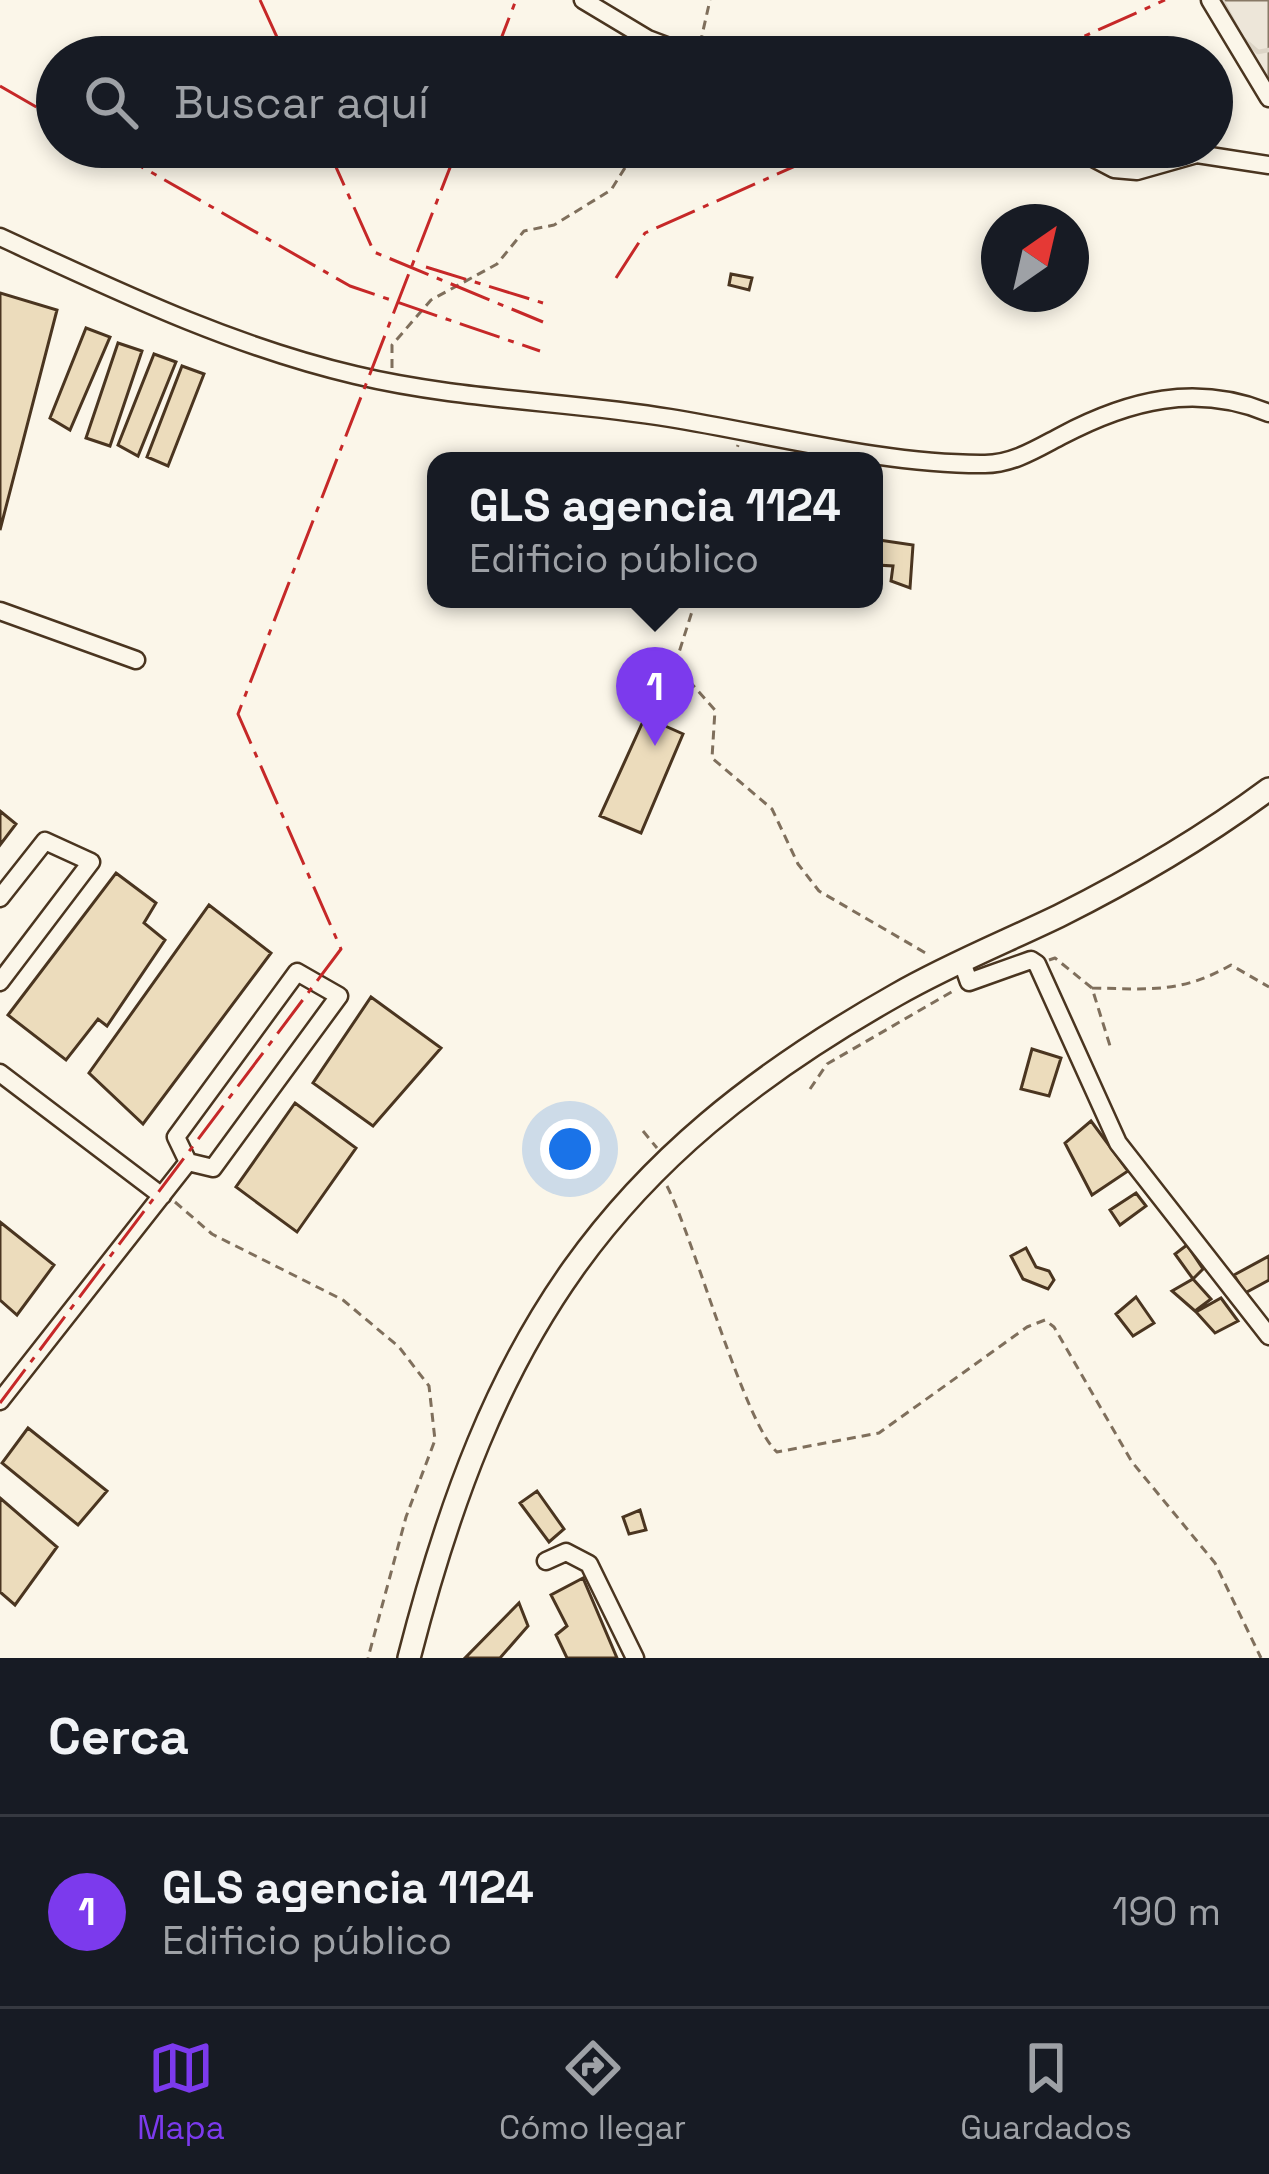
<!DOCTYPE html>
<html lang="es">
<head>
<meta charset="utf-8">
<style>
	:root { --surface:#171b24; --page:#20242c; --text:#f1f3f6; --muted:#9ea1a6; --line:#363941; --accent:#7c3aed }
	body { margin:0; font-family:"Space Grotesk",sans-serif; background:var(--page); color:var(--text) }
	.compass { position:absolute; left:981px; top:204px; width:108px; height:108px; border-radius:50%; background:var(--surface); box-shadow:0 6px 18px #0003; rotate:34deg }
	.you { position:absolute; left:570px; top:1149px; width:42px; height:42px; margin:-30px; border:9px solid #fff; border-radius:50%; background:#1a73e8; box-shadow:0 0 0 18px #1a73e833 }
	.badge { display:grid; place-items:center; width:78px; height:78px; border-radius:50%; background:var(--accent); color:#fff; font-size:39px; font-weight:700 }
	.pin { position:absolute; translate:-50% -99px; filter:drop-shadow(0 3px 6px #0008) }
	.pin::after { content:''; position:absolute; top:63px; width:42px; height:36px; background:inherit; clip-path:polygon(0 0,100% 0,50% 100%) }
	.popup { position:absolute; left:427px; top:452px; width:456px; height:156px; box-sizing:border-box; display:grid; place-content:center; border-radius:24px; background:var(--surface); filter:drop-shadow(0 3px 9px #0005); font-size:39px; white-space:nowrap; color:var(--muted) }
	.popup b { font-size:45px; color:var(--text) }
	.popup::after { content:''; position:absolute; left:50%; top:100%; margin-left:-24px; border:24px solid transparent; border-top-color:var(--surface) }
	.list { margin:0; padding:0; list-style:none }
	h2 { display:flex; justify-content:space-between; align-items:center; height:156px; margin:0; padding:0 48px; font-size:51px }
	h2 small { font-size:39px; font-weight:400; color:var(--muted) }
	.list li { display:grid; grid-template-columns:78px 1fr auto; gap:36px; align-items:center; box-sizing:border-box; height:192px; padding:0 48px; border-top:3px solid var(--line) }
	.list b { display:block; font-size:45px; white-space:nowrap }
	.list p { margin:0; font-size:39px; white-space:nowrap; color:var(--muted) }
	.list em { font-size:39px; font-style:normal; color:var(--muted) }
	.icon { flex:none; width:66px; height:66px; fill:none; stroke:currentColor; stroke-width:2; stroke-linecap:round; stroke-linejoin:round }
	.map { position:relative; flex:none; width:1269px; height:1658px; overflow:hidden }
	.search { position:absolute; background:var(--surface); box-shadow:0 6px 18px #0003; left:36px; right:36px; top:36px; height:132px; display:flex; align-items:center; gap:30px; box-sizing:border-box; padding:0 42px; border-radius:66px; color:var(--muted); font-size:45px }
	.sheet { height:348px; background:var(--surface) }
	nav { display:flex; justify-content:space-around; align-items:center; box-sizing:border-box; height:168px; border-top:3px solid var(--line); background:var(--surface); font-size:33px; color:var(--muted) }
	nav a { display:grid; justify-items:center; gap:6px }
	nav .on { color:var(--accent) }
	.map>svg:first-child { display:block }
	.green { fill:#ede6d9; stroke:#887966; stroke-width:3 }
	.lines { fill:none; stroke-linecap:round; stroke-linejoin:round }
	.stream { stroke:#dcd4c6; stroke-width:4.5 }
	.building { fill:#ecdcbc; stroke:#4a3520; stroke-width:3 }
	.minor-casing { stroke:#4a3520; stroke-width:21 }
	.major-casing { stroke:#4a3520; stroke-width:26 }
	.path { stroke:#7f6f5c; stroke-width:3; stroke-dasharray:9 6; stroke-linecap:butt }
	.minor { stroke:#fbf6e9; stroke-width:16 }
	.major { stroke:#fbf6e9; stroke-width:21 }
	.power { stroke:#c62828; stroke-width:3; stroke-dasharray:42 9 6 9; stroke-linecap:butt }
</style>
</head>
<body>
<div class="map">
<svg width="1269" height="1658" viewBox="0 0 1269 1658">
	<rect width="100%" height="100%" fill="#fbf6e9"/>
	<path class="green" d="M 1217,0 L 1269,0 L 1269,82 L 1261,71 Z"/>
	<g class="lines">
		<path class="stream" d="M 1222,0 L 1242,38 L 1258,52 L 1269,50"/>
	</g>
	<path class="building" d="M 731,274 L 752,278 L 749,290 L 729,285 Z
		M 0,293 L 57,310 L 0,530 Z
		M 86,328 L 110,337 L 70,430 L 50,418 Z
		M 118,343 L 142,351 L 110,446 L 86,438 Z
		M 154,354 L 176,362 L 138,456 L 118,445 Z
		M 182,366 L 204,374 L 168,466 L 147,457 Z
		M 879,540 L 913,545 L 910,588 L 891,581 L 893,566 L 877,565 Z
		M 645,717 L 683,734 L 641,833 L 600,816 Z
		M 0,811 L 16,824 L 0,845 Z
		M 116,873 L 156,903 L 144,923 L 165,940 L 107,1026 L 98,1019 L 66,1060 L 8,1015 Z
		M 209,905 L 271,953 L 143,1124 L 89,1073 Z
		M 371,997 L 441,1048 L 373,1126 L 313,1083 Z
		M 1032,1049 L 1061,1058 L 1049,1096 L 1021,1089 Z
		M 295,1103 L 356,1148 L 297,1232 L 236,1187 Z
		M 1091,1121 L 1128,1171 L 1092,1195 L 1065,1143 Z
		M 1136,1193 L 1146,1206 L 1120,1225 L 1110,1210 Z
		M 0,1222 L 54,1265 L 17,1315 L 0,1300 Z
		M 1187,1245 L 1203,1269 L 1193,1279 L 1175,1254 Z
		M 1026,1248 L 1036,1267 L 1049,1271 L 1054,1280 L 1048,1289 L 1023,1279 L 1011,1256 Z
		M 1269,1256 L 1269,1280 L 1245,1293 L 1234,1275 Z
		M 1193,1279 L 1211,1299 L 1195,1311 L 1172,1291 Z
		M 1136,1297 L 1154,1323 L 1133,1336 L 1116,1314 Z
		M 1221,1298 L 1238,1321 L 1215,1333 L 1196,1312 Z
		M 28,1428 L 107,1491 L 78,1525 L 2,1463 Z
		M 537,1491 L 564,1529 L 549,1542 L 520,1503 Z
		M 0,1498 L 57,1547 L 15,1605 L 0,1592 Z
		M 640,1510 L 646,1530 L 629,1534 L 623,1517 Z
		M 583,1578 L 617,1658 L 567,1658 L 556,1635 L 567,1626 L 551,1595 Z
		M 519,1603 L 528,1626 L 500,1658 L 465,1658 Z"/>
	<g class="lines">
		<defs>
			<path id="minor" d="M 583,0 L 648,39 L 696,57
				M 1210,0 L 1269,98
				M 1072,147 L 1114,169 L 1137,171 L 1197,154 L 1269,165
				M 0,237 C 115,290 231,346 355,375 C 459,400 566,401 670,418 C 769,434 886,465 985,464 C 1013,464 1038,448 1061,436 C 1129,400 1196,383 1269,413
				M 0,611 L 136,660
				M 0,898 L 45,841 L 91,862 L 0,982
				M 962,962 L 969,982 L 1031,960 L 1037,964 L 1118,1143 L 1269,1336
				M 297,972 L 339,996 L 213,1168 L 188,1162 L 176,1137 Z
				M 0,1073 L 162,1196
				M 0,1401 L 188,1162
				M 546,1561 L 566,1552 L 589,1564 L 635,1658"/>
			<path id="major" d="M 409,1658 C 491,1338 603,1160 896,995 C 948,965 1005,942 1059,916 C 1133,879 1203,838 1269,789"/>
		</defs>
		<use href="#minor" class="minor-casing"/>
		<use href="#major" class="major-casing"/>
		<path class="path" d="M 700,44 L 710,0
			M 392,368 L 392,345 L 431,300 L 497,264 L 524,231 L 554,225 L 611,190 L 638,147
			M 733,461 L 738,445
			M 696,599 L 675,665 L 715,710 L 712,758 L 772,809 L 798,864 L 819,891 L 929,955
			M 1049,960 L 1055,958 L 1092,988 L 1111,1049
			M 1092,988 C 1148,989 1180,994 1231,965 L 1269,987
			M 810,1089 L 827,1064 L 955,990
			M 643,1131 L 657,1148
			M 667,1186 C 694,1239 745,1425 777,1452 L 879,1433 L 1027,1327 L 1045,1320 L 1054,1327 L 1132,1462 L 1215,1563 L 1261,1658
			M 175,1202 L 212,1234 L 343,1300 L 399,1347 L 429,1386 L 435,1440 L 406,1517 L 368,1658"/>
		<use href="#minor" class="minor"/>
		<use href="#major" class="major"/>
		<path class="power" d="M 260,0 L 286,57
			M 494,57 L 516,0
			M 1038,57 L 1165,0
			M 0,86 L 57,119
			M 107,147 L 350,286 L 540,351
			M 327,147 L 374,252 L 543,322
			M 426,267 L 543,303
			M 616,278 L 645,233 L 838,147
			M 0,1403 L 341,949 L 238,714 L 458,147"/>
	</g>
</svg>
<svg class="compass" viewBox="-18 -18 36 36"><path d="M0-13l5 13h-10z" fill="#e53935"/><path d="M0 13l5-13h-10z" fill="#9ea1a6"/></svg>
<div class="you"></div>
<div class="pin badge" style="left:655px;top:746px">1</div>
<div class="popup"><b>GLS agencia 1124</b>Edificio público</div>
<div class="search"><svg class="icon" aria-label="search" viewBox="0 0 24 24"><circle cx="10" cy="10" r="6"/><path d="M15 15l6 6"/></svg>Buscar aquí</div>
</div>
<section class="sheet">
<h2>Cerca<small></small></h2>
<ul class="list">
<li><span class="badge">1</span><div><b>GLS agencia 1124</b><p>Edificio público</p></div><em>190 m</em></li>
</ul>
</section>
<nav>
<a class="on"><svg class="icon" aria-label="map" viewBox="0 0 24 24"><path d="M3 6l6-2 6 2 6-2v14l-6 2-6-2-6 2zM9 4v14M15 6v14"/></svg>Mapa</a>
<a><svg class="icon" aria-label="directions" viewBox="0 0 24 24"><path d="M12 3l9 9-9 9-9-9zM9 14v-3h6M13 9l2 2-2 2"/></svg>Cómo llegar</a>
<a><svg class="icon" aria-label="saved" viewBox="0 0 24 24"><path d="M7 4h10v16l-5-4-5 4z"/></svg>Guardados</a>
</nav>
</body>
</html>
